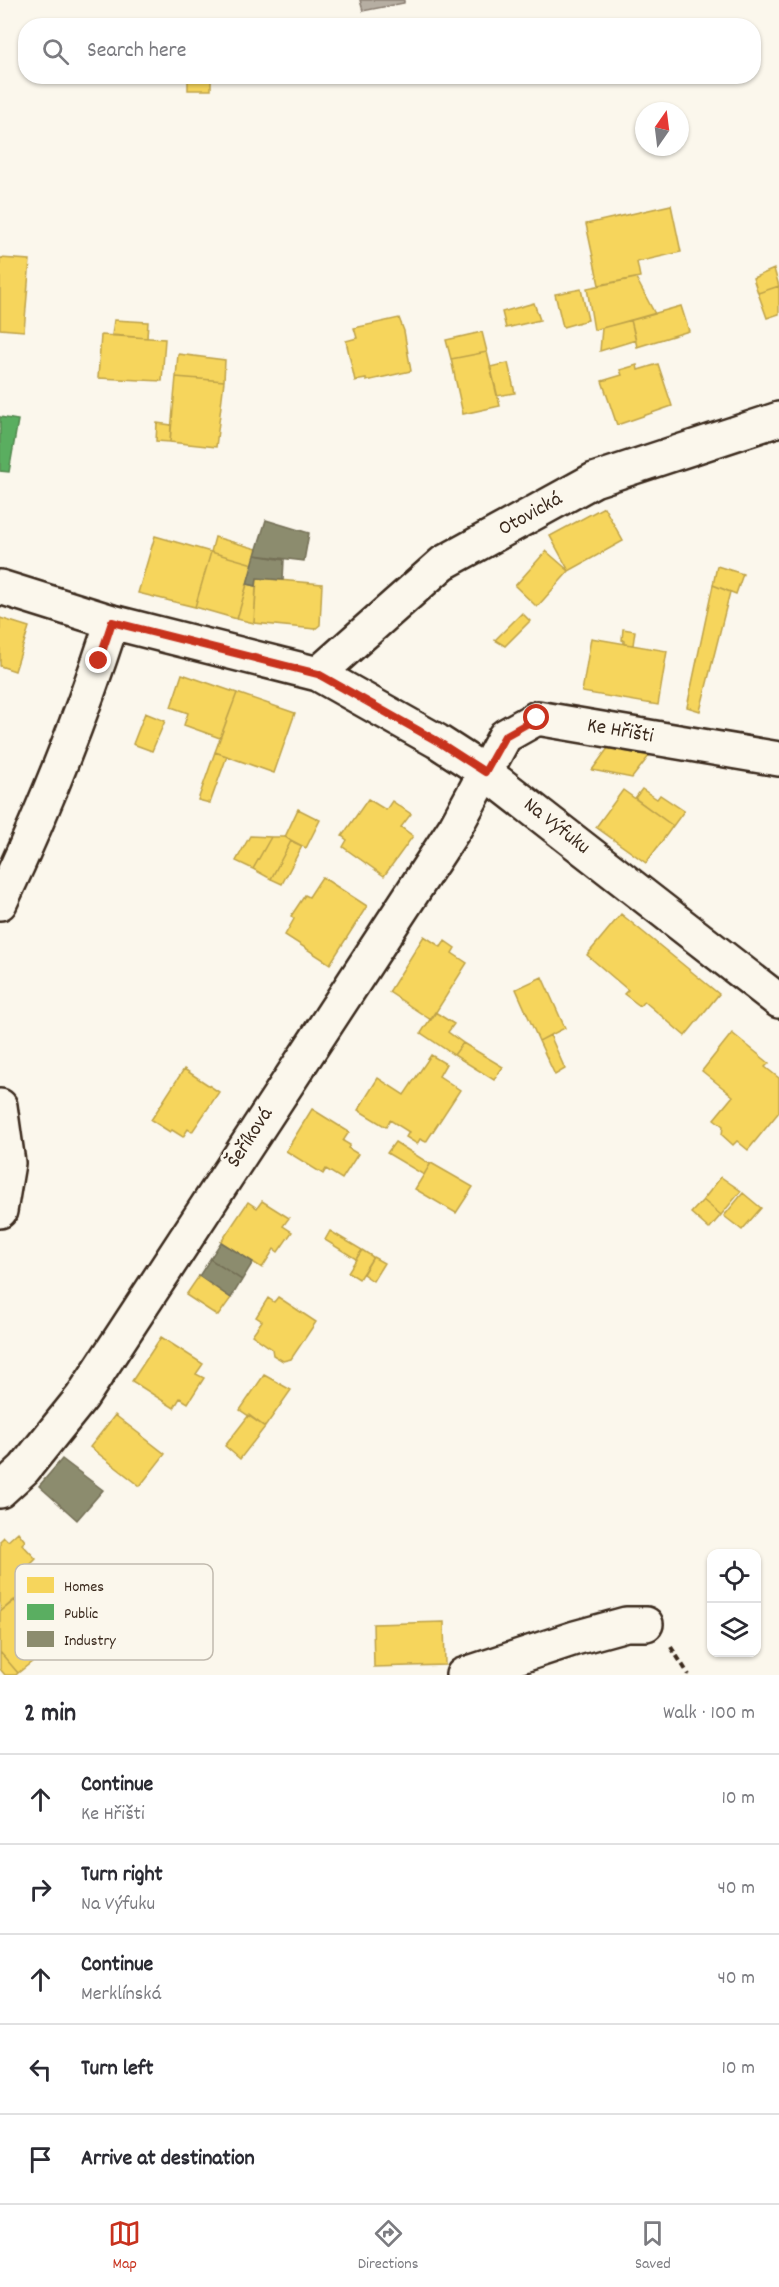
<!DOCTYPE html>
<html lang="en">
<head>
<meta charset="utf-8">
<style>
	:root { --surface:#fff; --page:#f2f2f3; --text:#2b2b33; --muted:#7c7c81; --line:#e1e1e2; --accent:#c8321e }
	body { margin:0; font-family:Dekko,sans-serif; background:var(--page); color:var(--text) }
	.controls { position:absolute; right:18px; bottom:18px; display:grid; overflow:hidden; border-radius:12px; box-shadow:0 2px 4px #0004 }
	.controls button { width:54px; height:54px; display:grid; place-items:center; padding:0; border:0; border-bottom:2px solid var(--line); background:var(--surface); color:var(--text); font:30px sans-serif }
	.compass { position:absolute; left:635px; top:102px; width:54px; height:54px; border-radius:50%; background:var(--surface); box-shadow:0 2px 4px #0004; rotate:14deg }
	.stop { position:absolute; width:18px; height:18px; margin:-14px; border:4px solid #c8321e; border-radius:50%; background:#fff }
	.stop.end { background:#c8321e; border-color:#fff; box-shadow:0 2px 6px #0008 }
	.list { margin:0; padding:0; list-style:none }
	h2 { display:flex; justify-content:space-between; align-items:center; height:78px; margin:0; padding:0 24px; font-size:26px }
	h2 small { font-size:20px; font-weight:400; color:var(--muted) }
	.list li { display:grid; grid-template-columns:39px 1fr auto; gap:18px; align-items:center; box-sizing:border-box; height:90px; padding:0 24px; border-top:2px solid var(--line) }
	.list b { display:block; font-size:22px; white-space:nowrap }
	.list p { margin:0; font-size:20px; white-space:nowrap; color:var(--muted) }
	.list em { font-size:20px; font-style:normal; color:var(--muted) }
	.icon { flex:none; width:33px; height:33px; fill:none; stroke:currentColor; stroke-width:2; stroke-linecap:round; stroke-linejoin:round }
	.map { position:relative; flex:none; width:779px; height:1675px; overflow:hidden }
	.search { position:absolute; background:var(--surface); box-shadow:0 2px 4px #0004; left:18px; right:18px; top:18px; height:66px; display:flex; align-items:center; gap:15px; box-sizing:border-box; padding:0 21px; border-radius:24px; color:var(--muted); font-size:22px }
	.sheet { height:528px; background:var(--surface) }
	nav { display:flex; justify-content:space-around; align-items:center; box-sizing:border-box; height:84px; border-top:2px solid var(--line); background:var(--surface); font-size:16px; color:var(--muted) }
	nav a { display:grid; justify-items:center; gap:3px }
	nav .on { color:var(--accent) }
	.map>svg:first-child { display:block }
	.water { fill:#b6aea2; stroke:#85796d; stroke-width:1.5 }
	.homes { fill:#f6d55c; stroke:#bea249; stroke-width:1.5 }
	.public { fill:#5aae61; stroke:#51864d; stroke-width:1.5 }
	.industry { fill:#8c8c6e; stroke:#746f56; stroke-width:1.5 }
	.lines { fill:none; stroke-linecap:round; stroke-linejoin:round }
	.minor-casing { stroke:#3b2a1e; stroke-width:38 }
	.path { stroke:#3b2a1e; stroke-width:4; stroke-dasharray:6 4.5; stroke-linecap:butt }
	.minor { stroke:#fbf7ec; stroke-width:33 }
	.route { stroke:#c8321e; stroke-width:8 }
	.labels { text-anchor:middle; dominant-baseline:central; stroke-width:6; stroke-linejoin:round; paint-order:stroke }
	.street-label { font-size:21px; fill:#3b2a1e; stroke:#fbf7ec }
	.key { fill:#fbf7ec; stroke:#c1baae; stroke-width:1.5 }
	.key-label { font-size:16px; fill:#3b2a1e }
</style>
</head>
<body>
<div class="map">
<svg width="779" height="1675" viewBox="0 0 779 1675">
	<rect width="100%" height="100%" fill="#fbf7ec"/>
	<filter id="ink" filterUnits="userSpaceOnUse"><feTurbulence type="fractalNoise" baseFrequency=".0167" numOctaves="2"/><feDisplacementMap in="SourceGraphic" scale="12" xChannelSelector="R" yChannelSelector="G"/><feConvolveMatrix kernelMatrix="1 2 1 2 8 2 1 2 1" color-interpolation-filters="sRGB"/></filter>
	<g filter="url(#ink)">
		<path class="water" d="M 360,0 L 404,0 L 404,3 L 363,11 Z"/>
		<path class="homes" d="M 188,76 L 211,76 L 211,90 L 188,90 Z
			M 671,205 L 681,252 L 637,262 L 640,277 L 599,285 L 586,224 Z
			M 0,258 L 30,260 L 24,331 L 0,329 Z
			M 774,269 L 779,286 L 758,293 L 753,278 Z
			M 636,278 L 655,314 L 594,330 L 587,288 Z
			M 779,286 L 779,314 L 767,318 L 758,293 Z
			M 581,289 L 588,320 L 563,327 L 555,294 Z
			M 534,303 L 540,320 L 506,328 L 502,312 Z
			M 681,306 L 689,331 L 637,347 L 631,320 Z
			M 399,318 L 404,331 L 411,371 L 366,381 L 366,379 L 355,381 L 346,341 L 357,338 L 354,328 Z
			M 114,320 L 148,322 L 147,338 L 112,335 Z
			M 631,320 L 636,340 L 600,351 L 602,328 Z
			M 482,332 L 487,352 L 451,359 L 446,340 Z
			M 101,335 L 165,339 L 162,381 L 98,378 Z
			M 487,352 L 500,406 L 463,414 L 451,359 Z
			M 178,354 L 225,360 L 224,381 L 176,377 Z
			M 508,363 L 515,393 L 497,396 L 490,367 Z
			M 658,364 L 672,406 L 617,425 L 602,381 L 622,375 L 620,370 L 637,365 L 638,370 Z
			M 176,377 L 224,381 L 216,447 L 170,442 Z
			M 157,423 L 171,425 L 170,442 L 156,441 Z
			M 604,507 L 623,541 L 569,571 L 550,536 Z
			M 155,536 L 211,552 L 195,607 L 138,593 Z
			M 215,537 L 257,549 L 253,564 L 211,552 Z
			M 546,551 L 569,571 L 537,607 L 515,586 Z
			M 211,552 L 253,564 L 237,619 L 195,607 Z
			M 717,566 L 743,574 L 736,594 L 713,585 Z
			M 257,578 L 322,584 L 320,625 L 315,629 L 254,623 Z
			M 247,584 L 256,586 L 254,623 L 237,619 Z
			M 713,585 L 730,592 L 700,711 L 687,707 Z
			M 522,613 L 530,621 L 505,646 L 495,640 Z
			M 0,618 L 29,627 L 15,671 L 0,666 Z
			M 623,629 L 635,631 L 633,645 L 624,644 L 624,641 L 622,640 Z
			M 591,638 L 667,651 L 658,705 L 582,692 Z
			M 182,674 L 237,693 L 220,738 L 184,725 L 188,713 L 171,707 Z
			M 237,693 L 295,713 L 274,773 L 215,752 Z
			M 145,713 L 165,721 L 152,751 L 133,744 Z
			M 608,748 L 649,756 L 632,778 L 592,770 Z
			M 215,752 L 227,756 L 210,803 L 198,800 Z
			M 642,789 L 657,799 L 660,795 L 684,811 L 673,826 L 635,798 Z
			M 623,790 L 673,826 L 646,863 L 596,827 Z
			M 368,799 L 386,810 L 392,801 L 411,814 L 401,827 L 413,836 L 384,876 L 343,847 L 347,840 L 342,836 Z
			M 298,809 L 320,820 L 306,848 L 285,837 Z
			M 250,836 L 271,837 L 253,869 L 236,861 Z
			M 271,837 L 285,837 L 291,841 L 271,879 L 253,869 Z
			M 291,841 L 302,846 L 282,884 L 271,879 Z
			M 322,877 L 367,906 L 330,964 L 285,935 L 294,919 L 291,916 L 305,895 L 309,897 Z
			M 621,914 L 719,994 L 685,1036 L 644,1001 L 640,1006 L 624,994 L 628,990 L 587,955 Z
			M 424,936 L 441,947 L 445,941 L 455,948 L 452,953 L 467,963 L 431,1020 L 389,992 Z
			M 542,977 L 565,1028 L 539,1041 L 516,989 Z
			M 435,1012 L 454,1024 L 448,1032 L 463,1043 L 454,1055 L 421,1033 Z
			M 732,1033 L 769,1063 L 765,1067 L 779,1078 L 779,1112 L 748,1150 L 737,1141 L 733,1145 L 722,1135 L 723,1126 L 714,1119 L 733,1096 L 702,1071 Z
			M 550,1035 L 565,1069 L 555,1075 L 539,1041 Z
			M 463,1043 L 503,1067 L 494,1080 L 454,1055 Z
			M 431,1055 L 446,1064 L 439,1076 L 460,1090 L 426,1142 L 420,1139 L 417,1144 L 406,1137 L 409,1132 L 390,1120 L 386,1127 L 358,1110 L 378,1078 L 404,1095 Z
			M 184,1069 L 219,1092 L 192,1132 L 188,1129 L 183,1137 L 172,1130 L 170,1132 L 151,1120 Z
			M 312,1109 L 349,1132 L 343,1141 L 350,1145 L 348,1148 L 358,1154 L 342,1179 L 326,1169 L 323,1174 L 286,1151 Z
			M 395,1142 L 430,1164 L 424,1175 L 387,1153 Z
			M 431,1163 L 473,1187 L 456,1213 L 415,1189 Z
			M 721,1177 L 741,1191 L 721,1215 L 703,1200 Z
			M 743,1193 L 761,1208 L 742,1230 L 724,1216 Z
			M 703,1200 L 721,1215 L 709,1229 L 691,1213 Z
			M 262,1201 L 289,1218 L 283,1226 L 292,1232 L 278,1252 L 274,1249 L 262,1268 L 221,1242 L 248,1202 L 257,1208 Z
			M 330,1231 L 362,1250 L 356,1259 L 325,1240 Z
			M 362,1250 L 373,1257 L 359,1279 L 348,1272 Z
			M 373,1257 L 384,1263 L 373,1281 L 363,1274 Z
			M 199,1276 L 231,1298 L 218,1316 L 186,1295 Z
			M 278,1297 L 316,1322 L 291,1359 L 283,1361 L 273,1355 L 272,1349 L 252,1335 L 262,1321 L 256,1317 L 268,1298 L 274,1302 Z
			M 161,1337 L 203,1364 L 196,1374 L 204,1378 L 188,1403 L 180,1398 L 174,1408 L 132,1381 Z
			M 264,1375 L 291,1390 L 265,1427 L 240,1410 Z
			M 115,1415 L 165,1454 L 140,1486 L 90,1447 Z
			M 249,1415 L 265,1427 L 240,1459 L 225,1446 Z
			M 18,1532 L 25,1541 L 22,1544 L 36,1559 L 29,1566 L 41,1579 L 33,1585 L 37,1590 L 26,1598 L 23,1594 L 0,1612 L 0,1541 L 4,1537 L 8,1541 Z
			M 14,1600 L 52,1646 L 18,1673 L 0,1652 L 0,1612 Z
			M 444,1622 L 445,1665 L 374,1667 L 373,1624 Z
			M 0,1652 L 18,1673 L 16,1675 L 5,1675 L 0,1669 Z"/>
		<path class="public" d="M 0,417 L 18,420 L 9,472 L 0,471 Z"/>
		<path class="industry" d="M 266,520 L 309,533 L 304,561 L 255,555 Z
			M 255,555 L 284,560 L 283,580 L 257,578 L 256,586 L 247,584 Z
			M 221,1242 L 253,1262 L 242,1280 L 210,1259 Z
			M 210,1259 L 242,1280 L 231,1298 L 199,1276 Z
			M 62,1459 L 103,1490 L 77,1520 L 39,1486 Z"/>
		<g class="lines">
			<defs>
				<path id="minor" d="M 0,587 L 112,622 L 318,674 L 437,741 L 485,772 L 779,1001
					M 318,674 L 443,563 L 594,480 L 779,419
					M 0,903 C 43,812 81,718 112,622
					M 0,1106 L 8,1163 L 0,1211
					M 0,1491 L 24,1469 L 82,1397 L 456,826 L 505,736 L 537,718 L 779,759
					M 463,1675 L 575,1638 L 626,1624 L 646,1624"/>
			</defs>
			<use href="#minor" class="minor-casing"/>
			<path class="path" d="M 671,1647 L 689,1675"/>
			<use href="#minor" class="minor"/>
		</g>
	</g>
	<g class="lines" filter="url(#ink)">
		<path class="route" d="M 99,661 L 112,622 L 318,674 L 437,741 L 485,772 L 505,736 L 537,718"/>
	</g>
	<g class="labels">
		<g class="street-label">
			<text transform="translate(531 515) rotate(-29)">Otovická</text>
			<text transform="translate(620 732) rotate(10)">Ke Hřišti</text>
			<text transform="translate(556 827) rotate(38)">Na Výfuku</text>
			<text transform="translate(251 1138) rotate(-57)">Šeříková</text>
		</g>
	</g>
	<rect x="15" y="1564" width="198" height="96" rx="9" class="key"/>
	<rect x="27" y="1577" width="27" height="16" fill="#f6d55c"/>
	<rect x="27" y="1604" width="27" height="16" fill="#5aae61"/>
	<rect x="27" y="1631" width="27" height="16" fill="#8c8c6e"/>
	<g class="key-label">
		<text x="64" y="1591">Homes</text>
		<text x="64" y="1618">Public</text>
		<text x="64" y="1645">Industry</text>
	</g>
</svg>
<div class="controls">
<button><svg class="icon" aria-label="locate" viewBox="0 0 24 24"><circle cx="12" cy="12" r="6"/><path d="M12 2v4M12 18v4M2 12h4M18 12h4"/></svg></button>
<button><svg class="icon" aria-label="layers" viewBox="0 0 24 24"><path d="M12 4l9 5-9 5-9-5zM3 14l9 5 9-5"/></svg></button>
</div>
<svg class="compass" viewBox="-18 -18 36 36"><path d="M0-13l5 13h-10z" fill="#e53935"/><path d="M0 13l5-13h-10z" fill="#7c7c81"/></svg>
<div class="stop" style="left:537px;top:718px"></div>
<div class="stop end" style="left:99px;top:661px"></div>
<div class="search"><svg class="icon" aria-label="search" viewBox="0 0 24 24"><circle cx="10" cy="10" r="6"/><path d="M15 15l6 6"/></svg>Search here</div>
</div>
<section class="sheet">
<h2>2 min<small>Walk · 100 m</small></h2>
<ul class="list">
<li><svg class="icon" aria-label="ahead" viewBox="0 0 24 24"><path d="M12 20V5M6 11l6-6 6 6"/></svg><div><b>Continue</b><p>Ke Hřišti</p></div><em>10 m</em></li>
<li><svg class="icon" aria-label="right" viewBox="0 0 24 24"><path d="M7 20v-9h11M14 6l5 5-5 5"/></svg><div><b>Turn right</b><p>Na Výfuku</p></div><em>40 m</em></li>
<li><svg class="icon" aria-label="ahead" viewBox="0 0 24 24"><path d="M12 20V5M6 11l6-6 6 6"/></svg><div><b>Continue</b><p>Merklínská</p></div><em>40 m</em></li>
<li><svg class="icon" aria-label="left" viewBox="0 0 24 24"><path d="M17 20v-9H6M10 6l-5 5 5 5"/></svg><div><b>Turn left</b></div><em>10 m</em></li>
<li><svg class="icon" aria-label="arrive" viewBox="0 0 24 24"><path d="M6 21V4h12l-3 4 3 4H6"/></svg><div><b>Arrive at destination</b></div></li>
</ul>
</section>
<nav>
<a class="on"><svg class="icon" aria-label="map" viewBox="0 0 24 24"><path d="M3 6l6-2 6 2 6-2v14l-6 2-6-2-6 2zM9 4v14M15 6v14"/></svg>Map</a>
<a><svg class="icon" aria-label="directions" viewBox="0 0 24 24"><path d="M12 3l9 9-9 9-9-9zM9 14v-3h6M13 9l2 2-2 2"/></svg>Directions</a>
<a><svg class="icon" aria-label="saved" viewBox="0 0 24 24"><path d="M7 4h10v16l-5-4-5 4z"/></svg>Saved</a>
</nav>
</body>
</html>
